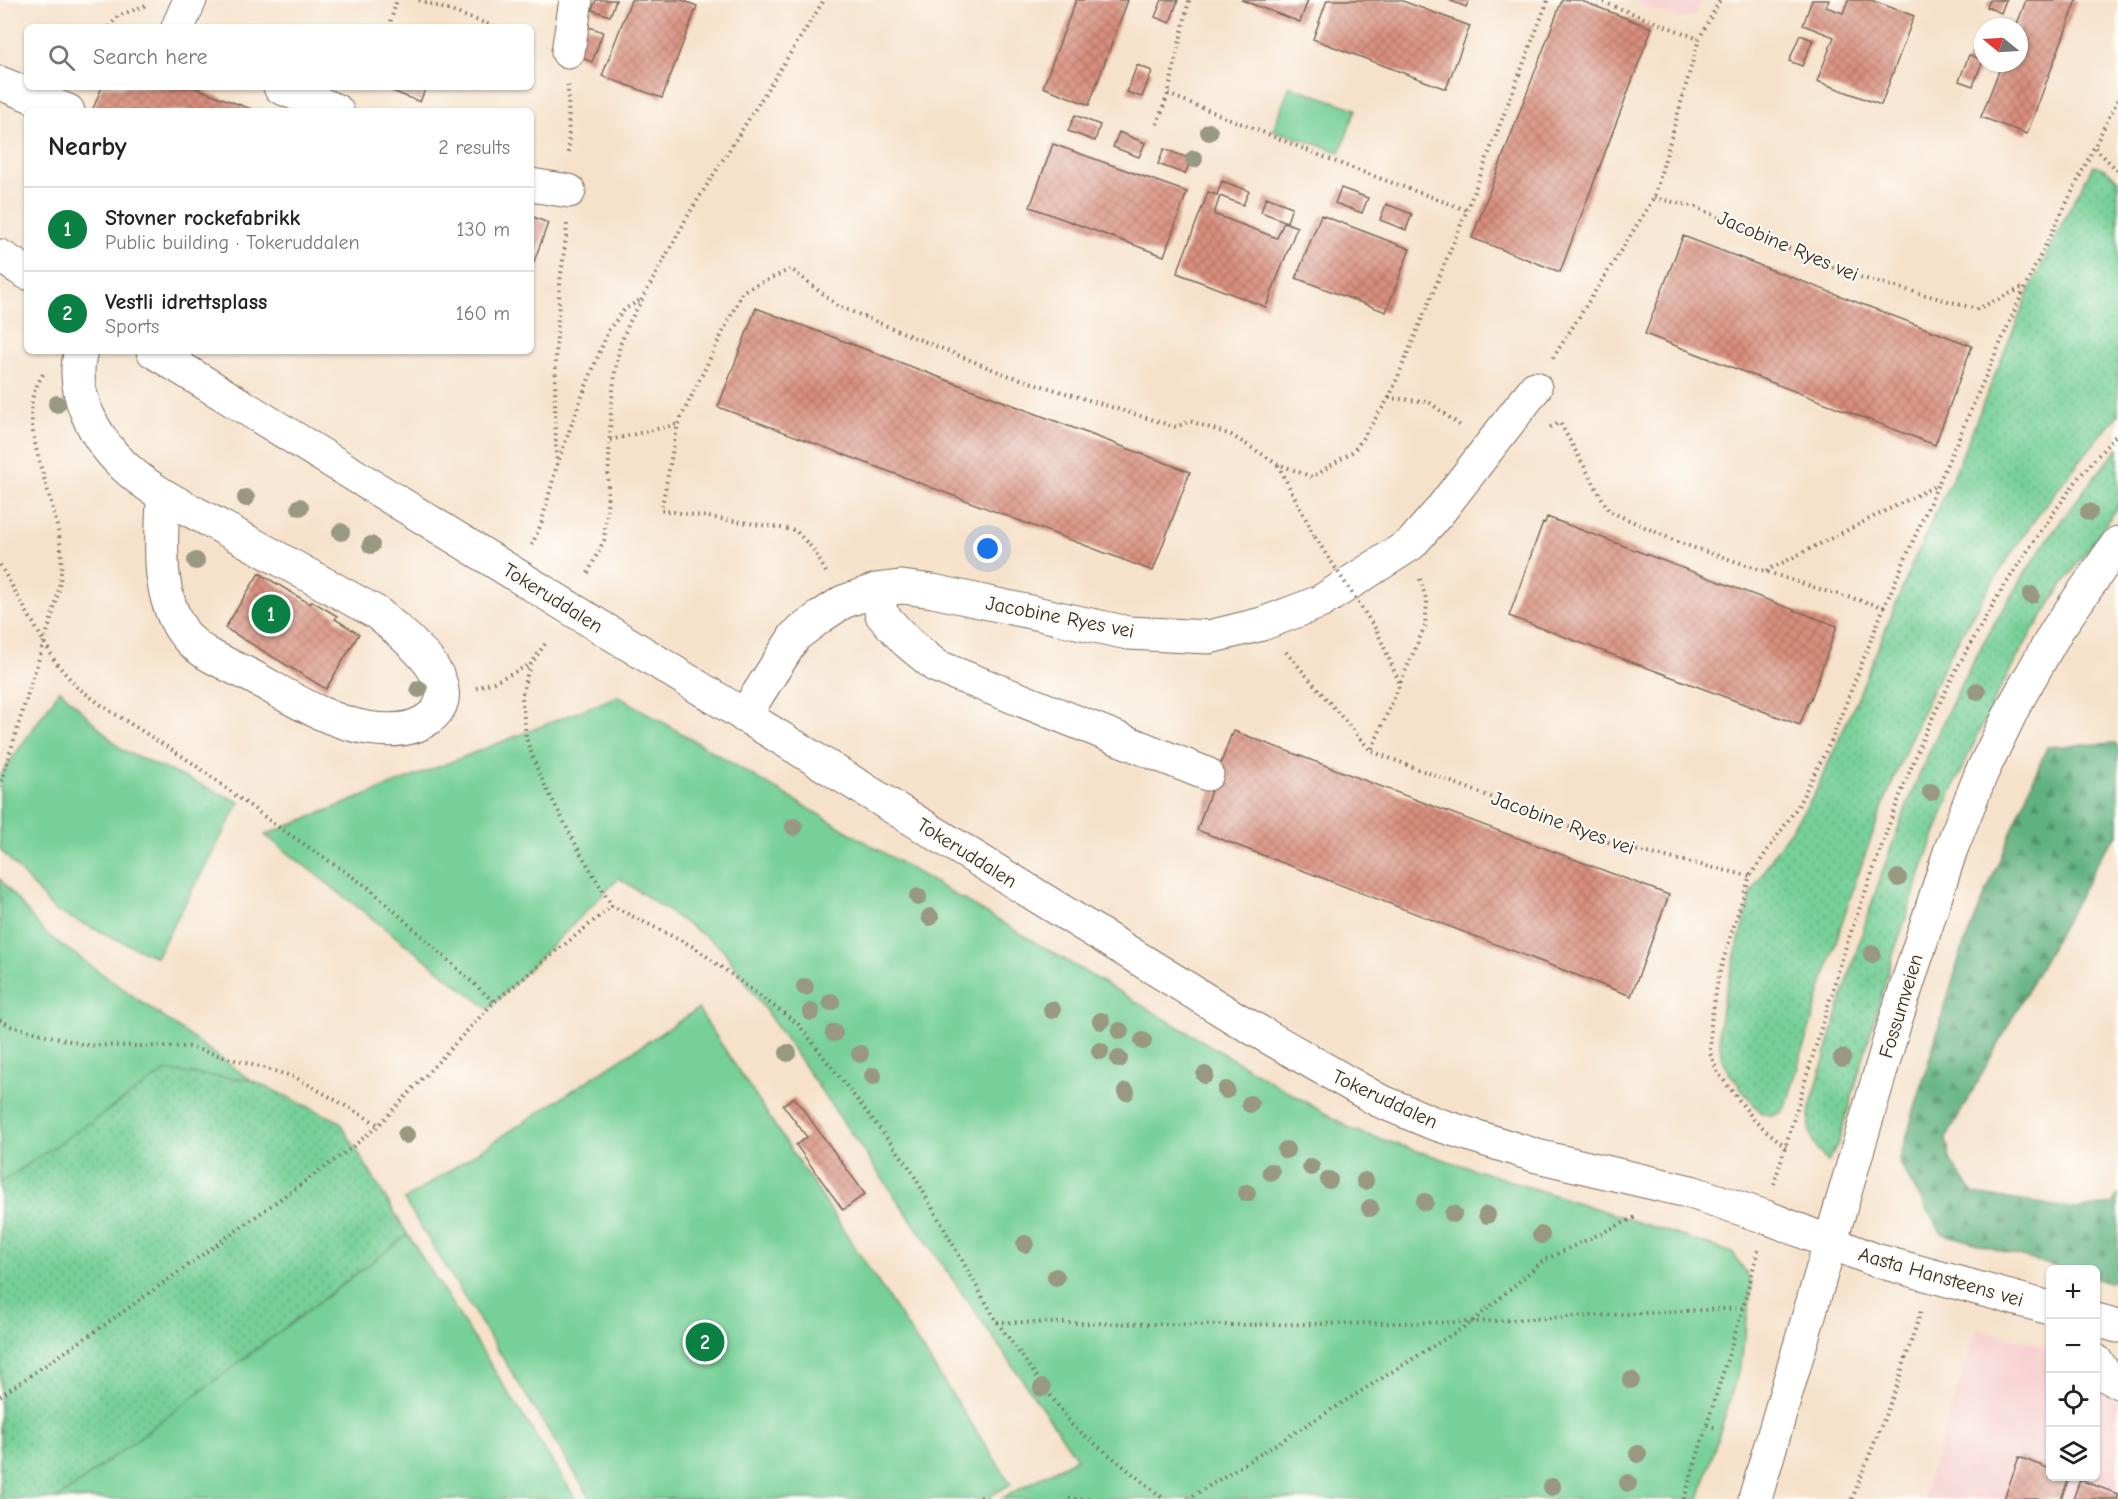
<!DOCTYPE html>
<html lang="en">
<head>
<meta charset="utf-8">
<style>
	:root { --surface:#fff; --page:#f6f6f6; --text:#222; --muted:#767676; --line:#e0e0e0; --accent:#0b8043 }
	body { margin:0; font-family:"Comic Neue",sans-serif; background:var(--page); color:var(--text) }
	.controls { position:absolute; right:18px; bottom:18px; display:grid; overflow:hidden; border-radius:9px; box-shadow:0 2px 4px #0004 }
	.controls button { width:54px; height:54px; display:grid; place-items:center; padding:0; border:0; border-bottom:2px solid var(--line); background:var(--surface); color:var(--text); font:30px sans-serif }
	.compass { position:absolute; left:1974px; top:18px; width:54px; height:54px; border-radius:50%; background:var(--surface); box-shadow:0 2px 4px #0004; rotate:288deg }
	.you { position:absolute; left:988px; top:549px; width:21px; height:21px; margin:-15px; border:4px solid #fff; border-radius:50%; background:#1a73e8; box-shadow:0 0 0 9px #1a73e833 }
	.badge { display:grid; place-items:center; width:39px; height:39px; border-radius:50%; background:var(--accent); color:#fff; font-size:20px; font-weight:700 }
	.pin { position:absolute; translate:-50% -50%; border:3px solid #fff; box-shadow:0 2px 6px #0006 }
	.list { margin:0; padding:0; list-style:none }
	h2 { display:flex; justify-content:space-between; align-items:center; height:78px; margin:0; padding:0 24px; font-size:26px }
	h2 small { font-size:20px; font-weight:400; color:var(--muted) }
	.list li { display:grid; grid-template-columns:39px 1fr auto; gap:18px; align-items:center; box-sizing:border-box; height:84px; padding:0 24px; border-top:2px solid var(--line) }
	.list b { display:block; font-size:22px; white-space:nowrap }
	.list p { margin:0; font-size:20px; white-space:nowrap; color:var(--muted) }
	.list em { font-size:20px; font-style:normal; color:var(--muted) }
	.icon { flex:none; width:33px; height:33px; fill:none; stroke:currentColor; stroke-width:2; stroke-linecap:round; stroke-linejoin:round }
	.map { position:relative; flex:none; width:2118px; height:1499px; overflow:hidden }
	.search { position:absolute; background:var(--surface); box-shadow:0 2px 4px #0004; left:24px; top:24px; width:510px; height:66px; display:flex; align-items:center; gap:15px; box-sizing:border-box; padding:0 21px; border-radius:9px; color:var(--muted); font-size:22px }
	.panel { position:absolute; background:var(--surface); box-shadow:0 2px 4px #0004; left:24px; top:108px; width:510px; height:246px; border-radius:9px }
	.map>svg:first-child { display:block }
	.built { fill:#f7cfd0 }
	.grass { fill:url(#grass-dots); stroke:#587d5a; stroke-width:1.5 }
	.forest { fill:url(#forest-firs); stroke:#4e6e4f; stroke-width:1.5 }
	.green { fill:#76d097; stroke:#587d5a; stroke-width:1.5 }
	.building { fill:url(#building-cross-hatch) }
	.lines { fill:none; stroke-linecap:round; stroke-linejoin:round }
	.minor-casing { stroke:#7c6a5b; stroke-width:35 }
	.path { stroke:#7c6a5b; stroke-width:4; stroke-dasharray:1.5 4.5; stroke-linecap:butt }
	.minor { stroke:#fff; stroke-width:33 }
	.path-bridge { stroke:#7c6a5b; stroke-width:4; stroke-dasharray:1.5 4.5; stroke-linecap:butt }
	.tree { fill:#999880 }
	.labels { text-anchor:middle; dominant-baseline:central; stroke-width:4.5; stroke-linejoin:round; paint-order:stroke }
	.street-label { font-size:20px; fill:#3b2a1e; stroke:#fdfcf7 }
</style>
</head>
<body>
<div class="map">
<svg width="2118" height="1499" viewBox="0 0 2118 1499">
	<defs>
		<pattern id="grass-dots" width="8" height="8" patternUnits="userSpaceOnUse" patternTransform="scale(1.5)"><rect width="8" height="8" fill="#76d097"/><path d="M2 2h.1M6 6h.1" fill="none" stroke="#62a97b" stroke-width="1.8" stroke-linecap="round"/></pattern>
		<pattern id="forest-firs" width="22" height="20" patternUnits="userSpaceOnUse" patternTransform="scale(1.5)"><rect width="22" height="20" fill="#60b280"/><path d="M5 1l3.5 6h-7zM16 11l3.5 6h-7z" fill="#509168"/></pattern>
		<pattern id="building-cross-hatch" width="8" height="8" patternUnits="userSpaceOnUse" patternTransform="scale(1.5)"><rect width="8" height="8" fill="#d98f7e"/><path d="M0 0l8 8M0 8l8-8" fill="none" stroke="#b17567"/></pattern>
	</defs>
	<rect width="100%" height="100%" fill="#fdfcf7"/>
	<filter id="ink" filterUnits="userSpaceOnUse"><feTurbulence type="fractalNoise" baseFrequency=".0167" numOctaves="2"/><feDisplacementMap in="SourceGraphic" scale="12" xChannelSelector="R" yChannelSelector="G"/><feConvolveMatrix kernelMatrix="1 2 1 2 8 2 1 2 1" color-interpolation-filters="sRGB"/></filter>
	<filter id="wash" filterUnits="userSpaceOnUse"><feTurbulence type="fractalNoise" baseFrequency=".008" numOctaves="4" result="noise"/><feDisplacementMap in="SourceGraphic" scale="24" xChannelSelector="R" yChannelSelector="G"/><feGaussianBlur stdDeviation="1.35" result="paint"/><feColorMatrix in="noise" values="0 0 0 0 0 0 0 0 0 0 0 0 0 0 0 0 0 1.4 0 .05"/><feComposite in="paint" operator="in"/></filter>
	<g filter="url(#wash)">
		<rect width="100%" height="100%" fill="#f6e2cb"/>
		<path class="built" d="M 1629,0 L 1702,0 L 1694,15 L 1680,19 Z
			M 1977,1329 L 2050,1348 L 2050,1476 L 2096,1476 L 2096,1386 L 2104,1394 L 2118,1402 L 2118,1499 L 1922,1499 Z"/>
		<path class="grass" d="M 2093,166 C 2104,166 2110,173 2118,180 L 2118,415 C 2053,490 1993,572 1947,661 C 1876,800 1831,953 1787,1104 L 1782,1112 L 1773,1116 L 1762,1113 L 1751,1101 L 1728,1071 L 1721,1056 L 1719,1029 L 1723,1002 L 1752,891 L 1776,851 L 1813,797 L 1857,699 L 1913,562 L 1955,472 L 2034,280 L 2072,204 Z
			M 2118,449 L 2118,507 L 2063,584 L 2029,637 L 1997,694 L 1950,795 L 1926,859 L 1893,955 L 1847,1114 L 1838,1143 L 1828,1162 C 1812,1147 1806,1131 1810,1108 C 1846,984 1881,858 1935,739 C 1982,635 2043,536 2118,449 Z
			M 166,1071 L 251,1080 L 339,1121 L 408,1235 L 58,1499 L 0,1499 L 0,1183 Z"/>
		<path class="forest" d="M 2115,743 L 2118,747 L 2118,835 L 2104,851 L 1946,1139 L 1951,1162 L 1974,1194 L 2079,1209 L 2112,1204 L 2118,1194 L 2118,1279 L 2109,1283 L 2096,1279 L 2096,1270 L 2063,1269 L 1941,1233 L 1899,1162 L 1961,952 L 2047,747 Z"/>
		<path class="green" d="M 1290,86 L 1356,109 L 1340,152 L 1273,130 Z
			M 60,690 L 122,750 L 240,802 L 156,957 L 55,911 L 0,849 L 0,776 Z
			M 618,696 L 1353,1130 L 1733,1253 L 1752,1283 L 1741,1363 L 1699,1499 L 1001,1499 L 1077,1458 L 722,948 L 619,878 L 489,1009 L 265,835 Z
			M 0,879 L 45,933 L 251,1080 L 166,1071 L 0,1183 Z
			M 698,1009 L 1011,1484 L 985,1499 L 591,1499 L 404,1200 Z
			M 408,1235 L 576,1499 L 58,1499 Z"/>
		<g id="blocks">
			<path class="building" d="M 596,0 L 616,0 L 610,16 L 592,10 Z
				M 631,0 L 682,0 L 697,6 L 662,98 L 602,76 Z
				M 1076,0 L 1128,0 L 1089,105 L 1043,87 Z
				M 1162,0 L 1178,0 L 1170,23 L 1155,17 Z
				M 1241,0 L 1308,0 L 1300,22 Z
				M 1327,0 L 1400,0 L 1470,26 L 1446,89 L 1313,39 Z
				M 1449,0 L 1469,0 L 1466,7 Z
				M 1562,0 L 1579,0 L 1652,28 L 1560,272 L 1472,238 Z
				M 1812,0 L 1829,0 L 1826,7 L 1843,13 L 1848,0 L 1871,0 L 1914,16 L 1881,105 L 1817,81 L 1834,37 L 1803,25 Z
				M 1990,0 L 2006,0 L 2001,13 L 1987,7 Z
				M 2026,0 L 2077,0 L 2027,134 L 1981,117 L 2002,63 L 2019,63 L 2019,27 L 2016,27 Z
				M 586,26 L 603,32 L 592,62 L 575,55 Z
				M 1800,35 L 1813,40 L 1802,66 L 1789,61 Z
				M 1969,55 L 1983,60 L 1973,86 L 1959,81 Z
				M 1137,65 L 1152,71 L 1142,97 L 1127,92 Z
				M 102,87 L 193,87 L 256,111 L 92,111 Z
				M 382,87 L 426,87 L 420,102 Z
				M 1075,115 L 1100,125 L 1095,141 L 1068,131 Z
				M 1119,132 L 1145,143 L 1139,157 L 1113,147 Z
				M 1053,144 L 1187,192 L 1164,256 L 1030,207 Z
				M 1164,149 L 1191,159 L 1185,174 L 1158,164 Z
				M 1222,181 L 1249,191 L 1243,205 L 1220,196 L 1214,214 L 1277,238 L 1284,222 L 1297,227 L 1266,307 L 1177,273 L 1208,192 L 1217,195 Z
				M 1341,188 L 1368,198 L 1362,213 L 1335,203 Z
				M 1266,197 L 1292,207 L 1287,222 L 1261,212 Z
				M 1386,204 L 1412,214 L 1406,230 L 1380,220 Z
				M 1321,215 L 1410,249 L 1386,312 L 1296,278 Z
				M 531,216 L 548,223 L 531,270 Z
				M 1683,236 L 1972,346 L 1935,445 L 1645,334 Z
				M 756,308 L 1190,472 L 1153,571 L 718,407 Z
				M 1547,517 L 1837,626 L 1810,702 L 1809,701 L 1800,725 L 1509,616 L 1543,522 L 1545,523 Z
				M 259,573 L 310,604 L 312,601 L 337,616 L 335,619 L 359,634 L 326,689 L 225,628 Z
				M 1234,731 L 1669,895 L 1631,996 L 1197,830 L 1231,735 L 1232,736 Z
				M 794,1097 L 865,1194 L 843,1210 L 796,1145 L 807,1137 L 783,1105 Z
				M 2019,1457 L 2050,1469 L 2050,1476 L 2070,1476 L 2061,1499 L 2004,1499 Z
				M 2080,1480 L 2118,1494 L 2118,1499 L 2073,1499 Z"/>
		</g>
	</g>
	<g filter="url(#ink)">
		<use href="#blocks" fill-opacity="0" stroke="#7c6a5b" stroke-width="1.5"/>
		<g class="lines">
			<defs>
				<path id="minor" d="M 178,27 L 190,0
					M 568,52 L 576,0
					M 0,83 L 68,111
					M 280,87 L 337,111
					M 531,185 L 569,191
					M 0,256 L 27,273
					M 81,351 C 69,391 95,439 124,466 C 152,493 191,510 225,529 C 276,557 326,585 377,613 C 401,633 473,687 428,719 C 411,732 387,731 367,728 C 326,721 288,696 251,676 C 228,664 198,654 183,632 C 155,592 162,541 163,495
					M 153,351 L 1235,1018 L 1378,1100 L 1433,1123 L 1537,1156 L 1691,1192 L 1766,1217 L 1875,1260 L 2050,1308
					M 876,590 L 882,615 L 906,641 L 936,666 L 1207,774
					M 744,716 L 795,636 L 820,617 L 843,602 L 876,590 L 902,587 L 933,591 L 1128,633 L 1209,637 L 1262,624 L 1320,602 L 1411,544 L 1439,512 L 1535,388
					M 2096,1320 L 2118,1326
					M 2096,1361 L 2107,1376 L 2118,1382
					M 1755,1499 L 1895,1022 L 1951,849 L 1981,774 L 2015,704 L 2057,630 L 2118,543"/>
			</defs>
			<use href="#minor" class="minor-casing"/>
			<path class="path" d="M 419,0 L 496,27
				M 1598,0 L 1699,39
				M 109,27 L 118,16 L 149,4
				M 389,27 L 397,0
				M 568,85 L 569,156
				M 1168,94 L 1349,167 L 1467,210
				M 1157,124 L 1168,94 L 1189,0
				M 2095,148 L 2118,171
				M 1654,198 L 1696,207 L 1845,273 L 1977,309 L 2024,287
				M 1553,358 L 1654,198 L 1699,39 L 1720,0
				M 1389,398 L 1467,210 L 1548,0
				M 1550,427 L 1560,423 L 1609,511 L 1680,543 L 1822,590 L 1884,607
				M 610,440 L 678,424
				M 557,465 C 553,405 556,344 560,284 C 562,263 566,244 567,223
				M 1278,465 L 1315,537
				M 532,545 L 541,524 L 557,465 L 580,401 L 609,329 L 625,309 L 642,299
				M 0,565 L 56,663 L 77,687 L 104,707 L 191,762 L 277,826 L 369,888 L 494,1002
				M 1766,571 L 1937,485
				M 826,572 L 813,549 L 795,530 L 661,510 L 678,424 L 743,291 L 791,269 L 838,306 L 1004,374 L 1176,427 L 1190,421 L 1231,435 L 1278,464 L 1312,477 L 1354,451 L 1389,398 L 1429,402 L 1462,427
				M 588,573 L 604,540 L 607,511 L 611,408 L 615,373 L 620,345 L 629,323 L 690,212 L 824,0
				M 1420,579 L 1427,602 L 1425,626 L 1371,751 L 1621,847 L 1750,876
				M 1377,631 L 1400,684
				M 545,644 L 531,664 L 525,681 L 522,698 L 526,738 L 539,774 L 578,849 L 612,906 L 694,947 L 798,1024 L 908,1165 L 997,1322 L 1072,1425 L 1164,1499
				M 1286,652 L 1371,751
				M 476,688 L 494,682 L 531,664
				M 0,787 C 13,743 26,699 40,655 C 50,621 64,588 61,552 C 58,505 26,444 32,400 C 34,390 38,383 43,374
				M 0,1020 L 11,1026 L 85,1045 L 189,1047 L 295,1077 L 379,1125
				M 1786,1147 L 1756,1122 L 1718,1073 L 1710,1053 L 1711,1022 L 1719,974 L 1737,916 L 1750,876 L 1798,806 L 1832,739 L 1884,607 L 2025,287 L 2118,99
				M 1774,1184 L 1845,949 L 1894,811 L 1925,733 L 1957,668 L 1999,594 L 2038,535 L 2079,477 L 2118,433
				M 997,1322 L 1230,1325 L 1472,1322 L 1743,1308
				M 0,1396 L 103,1326 L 350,1149 L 379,1125 L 494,1002 L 612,906
				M 1707,1425 L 1716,1428
				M 980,1497 L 991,1499
				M 1069,1499 L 1090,1499
				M 1188,1499 L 1472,1322 L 1544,1260 L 1638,1216
				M 1684,1499 L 1743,1308 L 1758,1250
				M 1852,1499 L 1895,1391 L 1922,1308"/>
			<use href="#minor" class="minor"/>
			<path class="path-bridge" d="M 1315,537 L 1377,631"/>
		</g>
		<g class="tree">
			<circle cx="1209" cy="132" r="9"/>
			<circle cx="1194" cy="159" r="9"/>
			<circle cx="57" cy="404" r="9"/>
			<circle cx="246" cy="498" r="9"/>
			<circle cx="300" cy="507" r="9"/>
			<circle cx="2089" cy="512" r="9"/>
			<circle cx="341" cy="532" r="9"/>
			<circle cx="371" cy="545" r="9"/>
			<circle cx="196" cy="561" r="9"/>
			<circle cx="2031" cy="595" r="9"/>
			<circle cx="419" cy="689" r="9"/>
			<circle cx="1977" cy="691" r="9"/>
			<circle cx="1931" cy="792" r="9"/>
			<circle cx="794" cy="827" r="9"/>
			<circle cx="1898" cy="878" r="9"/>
			<circle cx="918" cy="897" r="9"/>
			<circle cx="930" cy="917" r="9"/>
			<circle cx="1872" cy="954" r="9"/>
			<circle cx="805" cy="987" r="9"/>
			<circle cx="831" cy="1002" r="9"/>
			<circle cx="1052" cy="1010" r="9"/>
			<circle cx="811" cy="1012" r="9"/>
			<circle cx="1101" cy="1021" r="9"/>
			<circle cx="1120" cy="1031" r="9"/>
			<circle cx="834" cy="1033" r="9"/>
			<circle cx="1143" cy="1041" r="9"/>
			<circle cx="1100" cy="1051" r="9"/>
			<circle cx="788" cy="1053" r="9"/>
			<circle cx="860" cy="1054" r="9"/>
			<circle cx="1842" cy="1058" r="9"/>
			<circle cx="1119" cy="1059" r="9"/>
			<circle cx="1205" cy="1075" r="9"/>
			<circle cx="873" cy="1076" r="9"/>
			<circle cx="1226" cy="1090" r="9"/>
			<circle cx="1126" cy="1092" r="9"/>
			<circle cx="1250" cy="1104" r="9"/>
			<circle cx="406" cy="1135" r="9"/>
			<circle cx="1286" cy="1150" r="9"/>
			<circle cx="1311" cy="1167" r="9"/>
			<circle cx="1271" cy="1172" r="9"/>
			<circle cx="1329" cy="1180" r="9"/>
			<circle cx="1365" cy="1181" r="9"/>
			<circle cx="1247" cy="1193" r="9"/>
			<circle cx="1425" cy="1202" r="9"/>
			<circle cx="1370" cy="1208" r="9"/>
			<circle cx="1453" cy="1214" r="9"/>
			<circle cx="1487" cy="1215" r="9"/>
			<circle cx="1541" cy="1235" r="9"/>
			<circle cx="1025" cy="1244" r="9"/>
			<circle cx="1056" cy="1277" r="9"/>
			<circle cx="1631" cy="1380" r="9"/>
			<circle cx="1042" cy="1388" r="9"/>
			<circle cx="1638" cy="1454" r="9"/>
			<circle cx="1628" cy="1483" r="9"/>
			<circle cx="1552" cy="1487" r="9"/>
		</g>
	</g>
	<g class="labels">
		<g class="street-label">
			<text transform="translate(1788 246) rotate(23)">Jacobine Ryes vei</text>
			<text transform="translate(553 598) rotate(32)">Tokeruddalen</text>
			<text transform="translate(1060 617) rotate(11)">Jacobine Ryes vei</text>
			<text transform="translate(1563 823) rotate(20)">Jacobine Ryes vei</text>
			<text transform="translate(967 853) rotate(32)">Tokeruddalen</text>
			<text transform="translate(1901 1006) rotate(-73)">Fossumveien</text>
			<text transform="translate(1385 1099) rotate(25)">Tokeruddalen</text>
			<text transform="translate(1941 1277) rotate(16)">Aasta Hansteens vei</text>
		</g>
	</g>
</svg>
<div class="controls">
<button>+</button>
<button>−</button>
<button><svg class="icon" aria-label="locate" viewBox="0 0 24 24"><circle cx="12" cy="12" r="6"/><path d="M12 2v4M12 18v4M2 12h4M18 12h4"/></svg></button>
<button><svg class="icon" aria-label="layers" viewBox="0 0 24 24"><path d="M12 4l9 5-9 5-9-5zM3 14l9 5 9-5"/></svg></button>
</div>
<svg class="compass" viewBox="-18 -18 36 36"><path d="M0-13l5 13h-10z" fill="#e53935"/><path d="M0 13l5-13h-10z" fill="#767676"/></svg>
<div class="you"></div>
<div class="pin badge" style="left:271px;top:614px">1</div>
<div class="pin badge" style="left:705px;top:1342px">2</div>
<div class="search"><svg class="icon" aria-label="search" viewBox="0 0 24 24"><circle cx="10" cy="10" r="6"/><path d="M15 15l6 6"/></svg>Search here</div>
<section class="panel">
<h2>Nearby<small>2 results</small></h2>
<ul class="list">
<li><span class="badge">1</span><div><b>Stovner rockefabrikk</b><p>Public building · Tokeruddalen</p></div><em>130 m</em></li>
<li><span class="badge">2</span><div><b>Vestli idrettsplass</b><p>Sports</p></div><em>160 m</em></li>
</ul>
</section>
</div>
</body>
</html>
